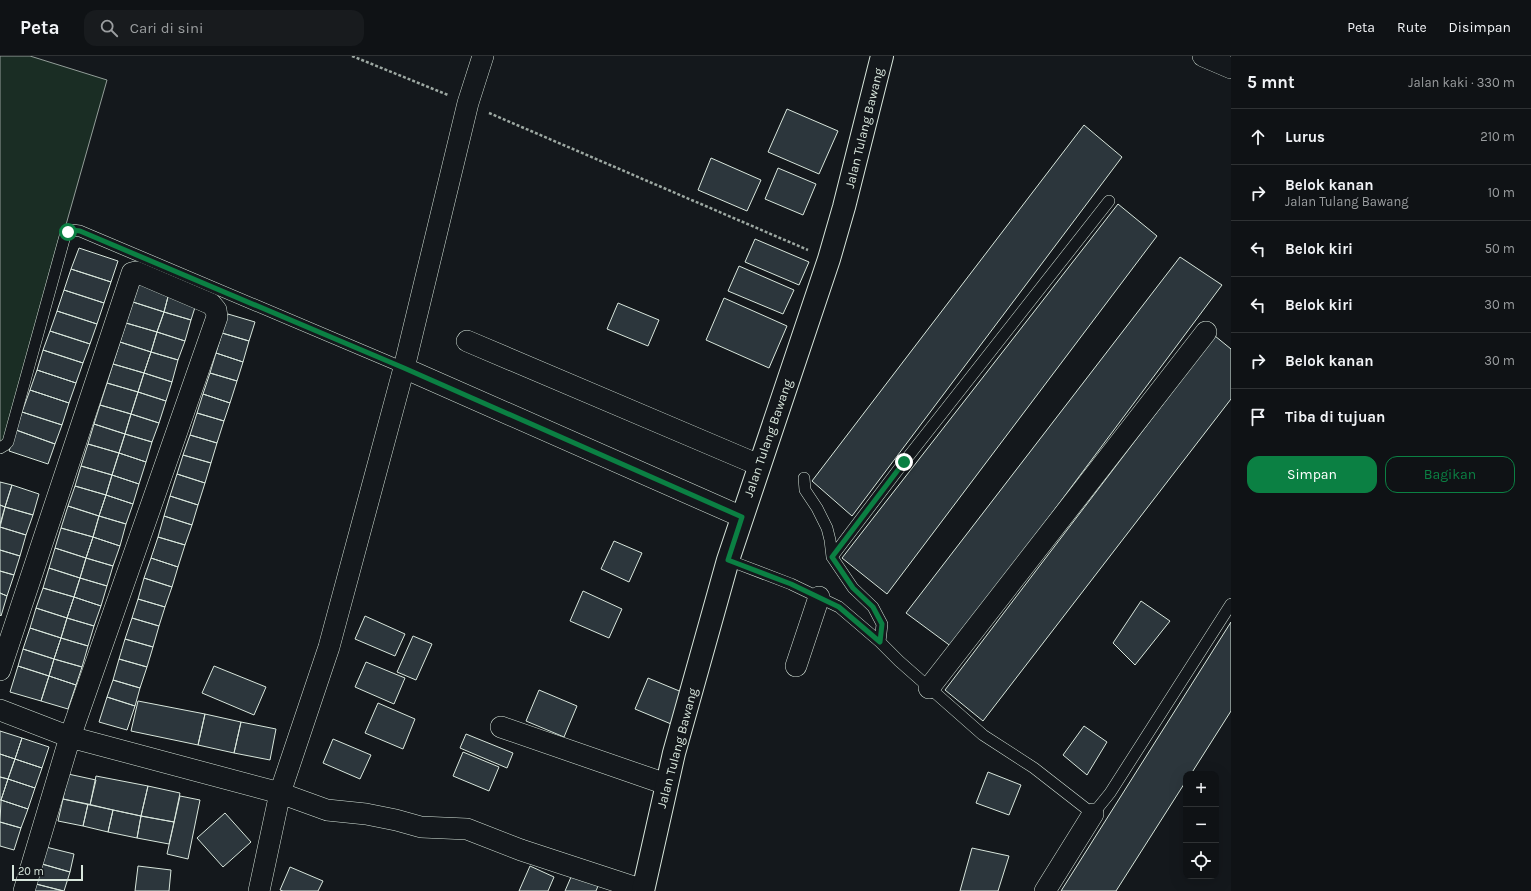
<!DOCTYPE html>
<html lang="id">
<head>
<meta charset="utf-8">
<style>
	:root { --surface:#0f1215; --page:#181b1e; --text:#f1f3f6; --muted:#9b9ea0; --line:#2f3234; --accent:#0b8043 }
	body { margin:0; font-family:Karla,sans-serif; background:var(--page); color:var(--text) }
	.controls { position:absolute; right:12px; bottom:12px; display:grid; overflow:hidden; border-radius:8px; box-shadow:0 4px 16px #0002 }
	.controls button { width:36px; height:36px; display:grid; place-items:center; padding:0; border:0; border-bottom:1px solid var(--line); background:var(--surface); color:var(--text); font:20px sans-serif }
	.scale { position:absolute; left:12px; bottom:10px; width:71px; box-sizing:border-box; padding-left:4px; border:2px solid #d8e6dc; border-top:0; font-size:11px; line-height:14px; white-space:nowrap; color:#d8e6dc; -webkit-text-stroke:3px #14181c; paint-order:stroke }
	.stop { position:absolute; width:12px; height:12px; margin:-9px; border:3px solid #0b8043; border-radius:50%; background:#fff }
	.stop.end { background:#0b8043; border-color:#fff; box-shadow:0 1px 4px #0008 }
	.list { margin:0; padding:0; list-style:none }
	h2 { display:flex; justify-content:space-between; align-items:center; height:52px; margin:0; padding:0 16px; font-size:17px }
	h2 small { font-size:13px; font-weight:400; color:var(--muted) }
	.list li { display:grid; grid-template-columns:26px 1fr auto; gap:12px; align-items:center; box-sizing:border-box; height:56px; padding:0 16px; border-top:1px solid var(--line) }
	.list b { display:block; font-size:15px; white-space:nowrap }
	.list p { margin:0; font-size:13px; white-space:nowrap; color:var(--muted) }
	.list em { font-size:13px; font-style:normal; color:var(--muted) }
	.actions { display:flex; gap:8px; padding:12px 16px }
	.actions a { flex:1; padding:9px 0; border:1px solid var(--accent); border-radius:12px; text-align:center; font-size:14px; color:var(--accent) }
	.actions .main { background:var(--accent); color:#fff }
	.icon { flex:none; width:22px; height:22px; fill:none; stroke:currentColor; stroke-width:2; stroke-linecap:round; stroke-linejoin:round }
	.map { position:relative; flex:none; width:1231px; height:835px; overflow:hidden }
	header { display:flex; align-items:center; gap:24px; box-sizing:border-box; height:56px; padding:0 20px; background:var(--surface); border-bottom:1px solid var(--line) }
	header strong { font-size:19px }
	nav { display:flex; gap:22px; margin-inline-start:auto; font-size:14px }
	.search { width:280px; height:36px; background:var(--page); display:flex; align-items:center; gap:10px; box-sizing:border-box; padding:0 14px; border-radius:12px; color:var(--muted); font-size:15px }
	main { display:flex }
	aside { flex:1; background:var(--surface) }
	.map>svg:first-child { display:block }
	.green { fill:#1a2d24; stroke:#939e99 }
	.building { fill:#2c363c; stroke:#d8e6dc }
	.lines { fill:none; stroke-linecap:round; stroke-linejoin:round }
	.service-casing { stroke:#d8e6dc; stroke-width:12 }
	.minor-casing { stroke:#d8e6dc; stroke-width:22 }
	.tertiary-casing { stroke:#d8e6dc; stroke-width:24 }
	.path { stroke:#9da8a2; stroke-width:2.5; stroke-dasharray:3 2; stroke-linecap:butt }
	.service { stroke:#14181c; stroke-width:11 }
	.minor { stroke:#14181c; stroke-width:21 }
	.tertiary { stroke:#14181c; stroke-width:22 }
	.route { stroke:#0b8043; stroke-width:5 }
	.labels { text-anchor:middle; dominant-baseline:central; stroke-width:3; stroke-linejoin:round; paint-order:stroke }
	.street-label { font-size:13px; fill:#d8e6dc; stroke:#14181c }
</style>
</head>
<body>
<header>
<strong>Peta</strong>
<div class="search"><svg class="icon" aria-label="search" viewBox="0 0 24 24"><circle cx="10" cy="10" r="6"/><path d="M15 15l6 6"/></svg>Cari di sini</div>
<nav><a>Peta</a><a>Rute</a><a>Disimpan</a></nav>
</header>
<main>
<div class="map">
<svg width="1231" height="835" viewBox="0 0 1231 835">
	<rect width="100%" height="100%" fill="#14181c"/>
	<path class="green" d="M 0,0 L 30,0 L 107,24 L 7,377 L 0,391 Z"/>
	<path class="building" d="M 787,53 L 838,75 L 819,118 L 768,96 Z
		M 1084,69 L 1122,101 L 852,460 L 812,425 Z
		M 711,102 L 761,124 L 747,155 L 698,134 Z
		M 778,112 L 816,128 L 803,159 L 765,143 Z
		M 1118,148 L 1157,180 L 887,538 L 842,502 Z
		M 755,183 L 809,206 L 799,229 L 745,206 Z
		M 79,192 L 118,205 L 111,226 L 71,213 Z
		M 1180,201 L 1222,229 L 952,591 L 906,557 Z
		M 739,210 L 794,234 L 783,258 L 728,235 Z
		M 71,213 L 111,226 L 104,247 L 64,234 Z
		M 139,227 L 169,237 L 164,256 L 133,246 Z
		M 64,234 L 104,247 L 97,268 L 57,255 Z
		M 169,237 L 197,245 L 191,264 L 164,256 Z
		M 724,242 L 787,270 L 769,312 L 706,284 Z
		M 133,246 L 164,256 L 157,276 L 126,267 Z
		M 618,247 L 659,264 L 648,290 L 607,273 Z
		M 57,255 L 97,268 L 90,288 L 50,275 Z
		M 164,256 L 191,264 L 185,285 L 157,276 Z
		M 228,258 L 255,266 L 249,285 L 222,277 Z
		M 126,267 L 157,276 L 151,296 L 120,286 Z
		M 50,275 L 90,288 L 83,307 L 43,294 Z
		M 157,276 L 185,285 L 178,304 L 151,296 Z
		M 222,277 L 249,285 L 243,306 L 216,297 Z
		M 1215,280 L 1231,293 L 1231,343 L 983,665 L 945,634 Z
		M 120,286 L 151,296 L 144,317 L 113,308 Z
		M 43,294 L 83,307 L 76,327 L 37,314 Z
		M 151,296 L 178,304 L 172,326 L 144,317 Z
		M 216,297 L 243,306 L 237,325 L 210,317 Z
		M 113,308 L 144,317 L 138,336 L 107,327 Z
		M 37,314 L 76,327 L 69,347 L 30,334 Z
		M 144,317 L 172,326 L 166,345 L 138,336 Z
		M 210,317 L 237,325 L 230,347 L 203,338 Z
		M 107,327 L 138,336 L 131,358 L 100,349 Z
		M 30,334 L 69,347 L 62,369 L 22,356 Z
		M 138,336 L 166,345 L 159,367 L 131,358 Z
		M 203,338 L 230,347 L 224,365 L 197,357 Z
		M 100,349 L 131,358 L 125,378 L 94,368 Z
		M 22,356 L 62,369 L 55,388 L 16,374 Z
		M 197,357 L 224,365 L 217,387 L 190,379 Z
		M 131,358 L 159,367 L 152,386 L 125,378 Z
		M 94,368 L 125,378 L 119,397 L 88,388 Z
		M 16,374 L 55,388 L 48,408 L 9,395 Z
		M 125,378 L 152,386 L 146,406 L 119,397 Z
		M 190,379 L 217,387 L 211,407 L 183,399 Z
		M 88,388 L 119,397 L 112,419 L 81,410 Z
		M 119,397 L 146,406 L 139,428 L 112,419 Z
		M 183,399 L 211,407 L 205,427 L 177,418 Z
		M 81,410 L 112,419 L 106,439 L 75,430 Z
		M 177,418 L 205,427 L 198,449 L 170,440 Z
		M 112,419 L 139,428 L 133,448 L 106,439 Z
		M 0,426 L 12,429 L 5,451 L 0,449 Z
		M 12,429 L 39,438 L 33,459 L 5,451 Z
		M 75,430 L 106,439 L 99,460 L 68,450 Z
		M 106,439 L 133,448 L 126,468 L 99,460 Z
		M 170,440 L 198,449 L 192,469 L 164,460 Z
		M 0,449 L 5,451 L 0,468 Z
		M 68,450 L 99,460 L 93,481 L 61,472 Z
		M 5,451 L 33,459 L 26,479 L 0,471 Z
		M 99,460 L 126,468 L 120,490 L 93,481 Z
		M 164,460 L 192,469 L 185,489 L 158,481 Z
		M 0,471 L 26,479 L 20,500 L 0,494 Z
		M 61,472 L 93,481 L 86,502 L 55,492 Z
		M 93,481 L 120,490 L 113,510 L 86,502 Z
		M 158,481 L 185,489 L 178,511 L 151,502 Z
		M 614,485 L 642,497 L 629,526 L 601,513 Z
		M 55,492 L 86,502 L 80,522 L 49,512 Z
		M 0,494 L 20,500 L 14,519 L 0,515 Z
		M 86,502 L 113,510 L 107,530 L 80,522 Z
		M 151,502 L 178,511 L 172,531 L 144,522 Z
		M 49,512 L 80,522 L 74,541 L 43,532 Z
		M 0,515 L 14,519 L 7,540 L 0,537 Z
		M 80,522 L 107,530 L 101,550 L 74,541 Z
		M 144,522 L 172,531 L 165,551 L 138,543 Z
		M 43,532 L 74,541 L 67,562 L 36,552 Z
		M 583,535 L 622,553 L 609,582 L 570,565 Z
		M 0,537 L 7,540 L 1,560 L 0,559 Z
		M 74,541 L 101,550 L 94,570 L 67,562 Z
		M 138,543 L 165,551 L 159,570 L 132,562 Z
		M 1141,545 L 1170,565 L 1135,609 L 1113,587 Z
		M 36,552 L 67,562 L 61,582 L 30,572 Z
		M 365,560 L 405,578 L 395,600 L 355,583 Z
		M 67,562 L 94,570 L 88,590 L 61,582 Z
		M 132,562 L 159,570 L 153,591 L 125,583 Z
		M 1231,566 L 1231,655 L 1191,718 L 1186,718 L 1186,725 L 1116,835 L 1061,835 Z
		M 30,572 L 61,582 L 54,603 L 23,593 Z
		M 413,580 L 432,588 L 416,624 L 397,616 Z
		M 61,582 L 88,590 L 82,611 L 54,603 Z
		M 125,583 L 153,591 L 147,611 L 119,603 Z
		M 23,593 L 54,603 L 49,620 L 18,610 Z
		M 54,603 L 82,611 L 76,629 L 49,620 Z
		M 119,603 L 147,611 L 140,632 L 113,624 Z
		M 366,606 L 405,622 L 394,648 L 355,631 Z
		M 18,610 L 49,620 L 41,645 L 10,636 Z
		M 214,610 L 266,631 L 254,659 L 202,637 Z
		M 49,620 L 76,629 L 68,653 L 41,645 Z
		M 648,622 L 689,639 L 676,670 L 635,653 Z
		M 113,624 L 140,632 L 135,650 L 107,641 Z
		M 539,634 L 577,650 L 564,681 L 526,665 Z
		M 107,641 L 135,650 L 127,674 L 99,666 Z
		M 138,645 L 205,658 L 198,689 L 131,675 Z
		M 378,647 L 415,663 L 403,693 L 365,677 Z
		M 205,658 L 241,666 L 234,697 L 198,689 Z
		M 241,666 L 276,673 L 270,704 L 234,697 Z
		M 1084,670 L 1107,686 L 1087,719 L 1063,699 Z
		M 0,675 L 22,682 L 15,703 L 0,698 Z
		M 466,678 L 513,697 L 507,712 L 460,692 Z
		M 22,682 L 49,691 L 42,712 L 15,703 Z
		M 333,683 L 371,699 L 360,723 L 323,707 Z
		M 463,696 L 499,711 L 489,735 L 453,720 Z
		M 0,698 L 15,703 L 8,723 L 0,721 Z
		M 15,703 L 42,712 L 35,732 L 8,723 Z
		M 988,716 L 1021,729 L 1009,759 L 976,747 Z
		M 68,718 L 96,724 L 90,749 L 63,743 Z
		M 96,720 L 148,730 L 141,760 L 90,749 Z
		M 0,721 L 8,723 L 1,744 L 0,744 Z
		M 8,723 L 35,732 L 28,753 L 1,744 Z
		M 148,730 L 180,737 L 174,766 L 141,760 Z
		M 180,740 L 200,744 L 188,803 L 167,798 Z
		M 63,743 L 88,748 L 83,770 L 58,765 Z
		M 1,744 L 28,753 L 21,772 L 0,766 Z
		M 88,748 L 113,754 L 108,776 L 83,770 Z
		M 113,754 L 141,760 L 137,782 L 108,776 Z
		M 225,757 L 251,786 L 223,811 L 197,782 Z
		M 141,760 L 174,766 L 169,788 L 137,782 Z
		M 0,766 L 21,772 L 14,794 L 0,790 Z
		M 46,791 L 74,798 L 70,816 L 42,808 Z
		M 972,792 L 1009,800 L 998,835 L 960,835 Z
		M 42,808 L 70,816 L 64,835 L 36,828 Z
		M 138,810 L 171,814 L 169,835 L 135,835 Z
		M 530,810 L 554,821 L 548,835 L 519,835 Z
		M 290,811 L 323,825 L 318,835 L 283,835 L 280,834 Z
		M 574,814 L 600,825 L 596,835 L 565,835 Z
		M 36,828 L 63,835 L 34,835 Z"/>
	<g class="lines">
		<defs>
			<path id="service" d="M 0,392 L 5,389 L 8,386 L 65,180 L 72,174 L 80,175 L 404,312
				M 804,422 L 805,434 L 817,452 L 827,472 L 830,484 L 832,501 L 853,532 L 873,551 L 882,568 L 880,586
				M 832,501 L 904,406 L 1109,145
				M 728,504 L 791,528 L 839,551 L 880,586 L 899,605 L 983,679 L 1034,712 L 1093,758 L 1110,737 L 1231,548"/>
			<path id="minor" d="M 1203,0 L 1231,12
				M 467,285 L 759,409
				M 404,312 L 742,461
				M 796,610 L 819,541
				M 0,614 L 132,217 L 136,216 L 211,248 L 216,254 L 217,261 L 70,681 L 24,835
				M 929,632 L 1206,276
				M 0,654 L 70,681 L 280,737 L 327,754 L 366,758 L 396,764 L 421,771 L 467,773 L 521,794 L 643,834
				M 501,671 L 666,728
				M 259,835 L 280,737 L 329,591 L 404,312 L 468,47 L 483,0
				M 1045,835 L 1093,758"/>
			<path id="tertiary" d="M 643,835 L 674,697 L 728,504 L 829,203 L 844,151 L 882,0"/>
		</defs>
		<use href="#service" class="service-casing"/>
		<use href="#minor" class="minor-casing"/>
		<use href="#tertiary" class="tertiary-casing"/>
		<path class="path" d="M 352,0 L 448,39
			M 489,57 L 808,194"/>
		<use href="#service" class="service"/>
		<use href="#minor" class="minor"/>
		<use href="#tertiary" class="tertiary"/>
	</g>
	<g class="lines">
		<path class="route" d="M 68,176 L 72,174 L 80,175 L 404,312 L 742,461 L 728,504 L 791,528 L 839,551 L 880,586 L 882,568 L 873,551 L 853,532 L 832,501 L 904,406"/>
	</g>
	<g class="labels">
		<g class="street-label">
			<text transform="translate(864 72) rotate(-76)">Jalan Tulang Bawang</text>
			<text transform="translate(768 382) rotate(-71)">Jalan Tulang Bawang</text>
			<text transform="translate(677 692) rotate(-75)">Jalan Tulang Bawang</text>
		</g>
	</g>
</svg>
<div class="controls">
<button>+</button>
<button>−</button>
<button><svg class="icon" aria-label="locate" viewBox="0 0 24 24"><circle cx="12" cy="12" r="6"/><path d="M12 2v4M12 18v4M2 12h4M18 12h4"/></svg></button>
</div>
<div class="scale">20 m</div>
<div class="stop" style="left:68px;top:176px"></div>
<div class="stop end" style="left:904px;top:406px"></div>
</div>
<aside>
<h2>5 mnt<small>Jalan kaki · 330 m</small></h2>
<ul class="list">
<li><svg class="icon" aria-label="ahead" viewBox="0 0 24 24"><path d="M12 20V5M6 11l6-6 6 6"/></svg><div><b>Lurus</b></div><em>210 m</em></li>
<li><svg class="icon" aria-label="right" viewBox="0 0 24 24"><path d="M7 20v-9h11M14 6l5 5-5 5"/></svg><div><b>Belok kanan</b><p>Jalan Tulang Bawang</p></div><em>10 m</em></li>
<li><svg class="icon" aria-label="left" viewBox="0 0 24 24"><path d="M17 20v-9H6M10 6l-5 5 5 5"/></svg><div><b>Belok kiri</b></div><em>50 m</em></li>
<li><svg class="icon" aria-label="left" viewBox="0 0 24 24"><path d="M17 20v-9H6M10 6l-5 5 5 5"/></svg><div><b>Belok kiri</b></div><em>30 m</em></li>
<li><svg class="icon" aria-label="right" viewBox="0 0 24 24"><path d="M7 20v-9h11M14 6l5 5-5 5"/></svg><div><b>Belok kanan</b></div><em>30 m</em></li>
<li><svg class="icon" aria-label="arrive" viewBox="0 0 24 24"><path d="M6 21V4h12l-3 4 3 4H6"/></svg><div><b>Tiba di tujuan</b></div></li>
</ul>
<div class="actions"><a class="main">Simpan</a><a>Bagikan</a></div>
</aside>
</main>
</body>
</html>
